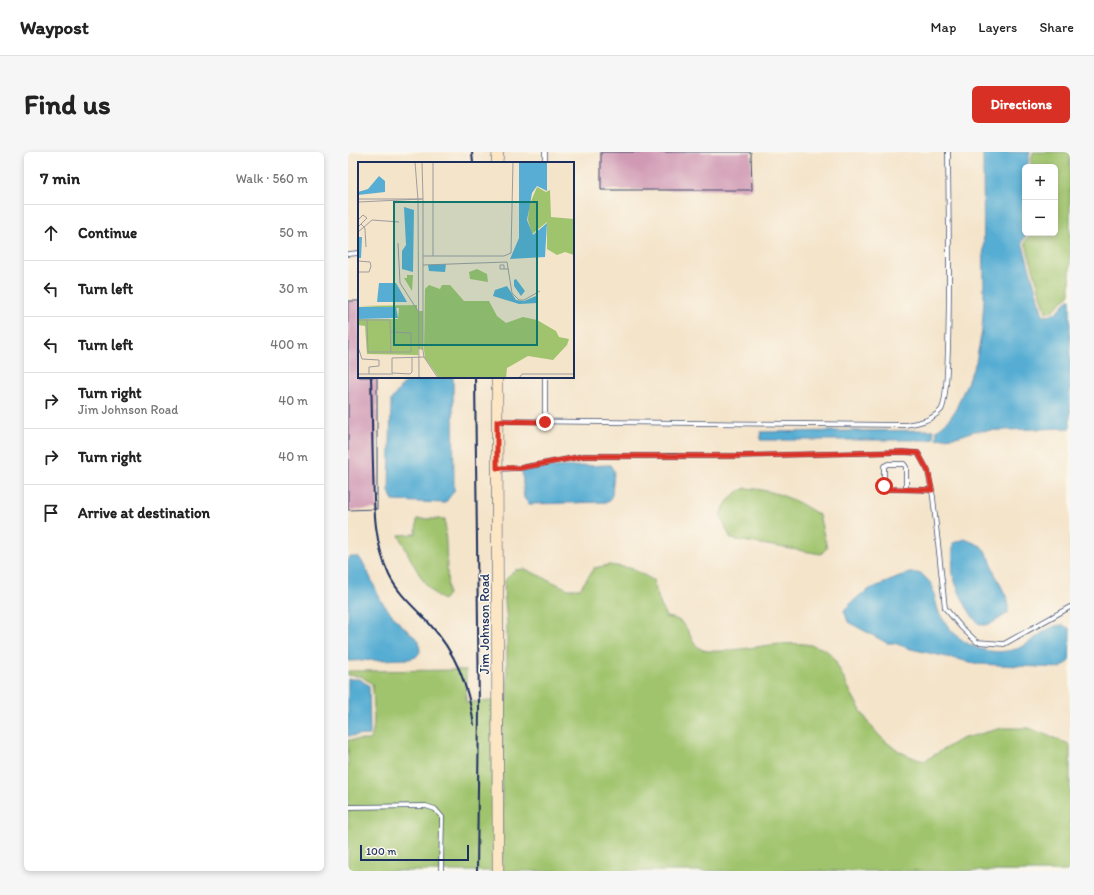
<!DOCTYPE html>
<html lang="en">
<head>
<meta charset="utf-8">
<style>
	:root { --surface:#fff; --page:#f6f6f6; --text:#222; --muted:#767676; --line:#e0e0e0; --accent:#d93025 }
	body { margin:0; font-family:Itim,sans-serif; background:var(--page); color:var(--text) }
	.controls { position:absolute; right:12px; top:12px; display:grid; overflow:hidden; border-radius:6px; box-shadow:0 2px 6px #0003 }
	.controls button { width:36px; height:36px; display:grid; place-items:center; padding:0; border:0; border-bottom:1px solid var(--line); background:var(--surface); color:var(--text); font:20px sans-serif }
	.scale { position:absolute; left:12px; bottom:10px; width:109px; box-sizing:border-box; padding-left:4px; border:2px solid #1b2f5e; border-top:0; font-size:11px; line-height:14px; white-space:nowrap; color:#1b2f5e; -webkit-text-stroke:3px #fbf7ec; paint-order:stroke }
	.stop { position:absolute; width:12px; height:12px; margin:-9px; border:3px solid #d93025; border-radius:50%; background:#fff }
	.stop.end { background:#d93025; border-color:#fff; box-shadow:0 1px 4px #0008 }
	.list { margin:0; padding:0; list-style:none }
	h2 { display:flex; justify-content:space-between; align-items:center; height:52px; margin:0; padding:0 16px; font-size:17px }
	h2 small { font-size:13px; font-weight:400; color:var(--muted) }
	.list li { display:grid; grid-template-columns:26px 1fr auto; gap:12px; align-items:center; box-sizing:border-box; height:56px; padding:0 16px; border-top:1px solid var(--line) }
	.list b { display:block; font-size:15px; white-space:nowrap }
	.list p { margin:0; font-size:13px; white-space:nowrap; color:var(--muted) }
	.list em { font-size:13px; font-style:normal; color:var(--muted) }
	.icon { flex:none; width:22px; height:22px; fill:none; stroke:currentColor; stroke-width:2; stroke-linecap:round; stroke-linejoin:round }
	.map { position:relative; flex:none; width:722px; height:719px; overflow:hidden; border-radius:6px }
	header { display:flex; align-items:center; gap:24px; box-sizing:border-box; height:56px; padding:0 20px; background:var(--surface); border-bottom:1px solid var(--line) }
	header strong { font-size:19px }
	nav { display:flex; gap:22px; margin-inline-start:auto; font-size:14px }
	.intro { display:flex; align-items:center; justify-content:space-between; box-sizing:border-box; height:96px; padding:0 24px }
	h1 { margin:0; font-size:28px }
	.button { padding:10px 18px; border-radius:6px; background:var(--accent); color:#fff; font-size:14px; font-weight:700 }
	main { display:flex; gap:24px; padding:0 24px }
	aside { flex:1; background:var(--surface); border-radius:6px; box-shadow:0 2px 6px #0003 }
	.map>svg:first-child { display:block }
	.green { fill:#a0c46d; stroke:#5e7a66 }
	.water { fill:#57add3; stroke:#396e98 }
	.building { fill:#d099b4 }
	.lines { fill:none; stroke-linecap:round; stroke-linejoin:round }
	.lane-casing { stroke:#3c4a6e; stroke-width:5.5 }
	.secondary-casing { stroke:#3c4a6e; stroke-width:12 }
	.lane { stroke:#fff; stroke-width:4 }
	.secondary { stroke:#fce6c4; stroke-width:11 }
	.rail { stroke:#1b2f5e; stroke-width:2 }
	.route { stroke:#d93025; stroke-width:5 }
	.labels { text-anchor:middle; dominant-baseline:central; stroke-width:3; stroke-linejoin:round; paint-order:stroke }
	.street-label { font-size:13px; fill:#1b2f5e; stroke:#fbf7ec }
	.inset-road { fill:none; stroke:#9d9c9f; stroke-width:1 }
	.view { fill:#0f766e; fill-opacity:0.15; stroke:#0f766e; stroke-width:2 }
	.inset-edge { fill:none; stroke:#1b2f5e; stroke-width:2 }
</style>
</head>
<body>
<header>
<strong>Waypost</strong>
<nav><a>Map</a><a>Layers</a><a>Share</a></nav>
</header>
<div class="intro"><h1>Find us</h1><a class="button">Directions</a></div>
<main>
<aside>
<h2>7 min<small>Walk · 560 m</small></h2>
<ul class="list">
<li><svg class="icon" aria-label="ahead" viewBox="0 0 24 24"><path d="M12 20V5M6 11l6-6 6 6"/></svg><div><b>Continue</b></div><em>50 m</em></li>
<li><svg class="icon" aria-label="left" viewBox="0 0 24 24"><path d="M17 20v-9H6M10 6l-5 5 5 5"/></svg><div><b>Turn left</b></div><em>30 m</em></li>
<li><svg class="icon" aria-label="left" viewBox="0 0 24 24"><path d="M17 20v-9H6M10 6l-5 5 5 5"/></svg><div><b>Turn left</b></div><em>400 m</em></li>
<li><svg class="icon" aria-label="right" viewBox="0 0 24 24"><path d="M7 20v-9h11M14 6l5 5-5 5"/></svg><div><b>Turn right</b><p>Jim Johnson Road</p></div><em>40 m</em></li>
<li><svg class="icon" aria-label="right" viewBox="0 0 24 24"><path d="M7 20v-9h11M14 6l5 5-5 5"/></svg><div><b>Turn right</b></div><em>40 m</em></li>
<li><svg class="icon" aria-label="arrive" viewBox="0 0 24 24"><path d="M6 21V4h12l-3 4 3 4H6"/></svg><div><b>Arrive at destination</b></div></li>
</ul>
</aside>
<div class="map">
<svg width="722" height="719" viewBox="0 0 722 719">
	<rect width="100%" height="100%" fill="#fbf7ec"/>
	<filter id="ink" filterUnits="userSpaceOnUse"><feTurbulence type="fractalNoise" baseFrequency=".025" numOctaves="2"/><feDisplacementMap in="SourceGraphic" scale="8" xChannelSelector="R" yChannelSelector="G"/><feConvolveMatrix kernelMatrix="1 2 1 2 8 2 1 2 1" color-interpolation-filters="sRGB"/></filter>
	<filter id="wash" filterUnits="userSpaceOnUse"><feTurbulence type="fractalNoise" baseFrequency=".012" numOctaves="4" result="noise"/><feDisplacementMap in="SourceGraphic" scale="16" xChannelSelector="R" yChannelSelector="G"/><feGaussianBlur stdDeviation="0.9" result="paint"/><feColorMatrix in="noise" values="0 0 0 0 0 0 0 0 0 0 0 0 0 0 0 0 0 1.4 0 .05"/><feComposite in="paint" operator="in"/></filter>
	<g filter="url(#wash)">
		<rect width="100%" height="100%" fill="#f4e4ca"/>
		<path class="green" d="M 685,0 L 722,0 L 722,142 L 703,160 L 698,160 L 677,90 L 683,81 L 707,81 L 707,15 L 682,15 Z
			M 398,336 C 426,338 448,347 471,363 L 479,396 L 473,402 L 383,387 L 372,363 C 378,350 384,341 398,336 Z
			M 69,367 L 97,367 L 100,442 L 95,448 C 76,438 60,402 51,383 L 68,382 Z
			M 261,413 L 283,416 L 305,428 L 312,451 L 318,465 C 322,466 327,466 330,468 C 342,474 342,493 355,498 C 363,500 374,499 383,498 C 410,496 455,484 479,499 C 486,504 491,517 495,525 C 515,564 530,597 576,609 L 613,587 L 654,576 L 681,576 L 721,592 L 722,593 L 722,719 L 154,719 L 154,549 L 159,549 L 159,470 L 156,437 L 157,428 L 167,418 L 177,417 L 220,437 L 232,437 L 246,416 Z
			M 118,518 L 118,550 L 146,549 L 146,719 L 0,719 L 0,588 L 22,588 C 28,582 26,541 24,532 L 13,524 L 0,523 L 0,519 Z"/>
		<path class="water" d="M 635,0 L 682,0 L 679,15 L 677,15 L 677,81 L 679,81 L 674,90 L 695,163 C 706,167 715,153 722,146 L 722,276 L 626,279 L 612,284 L 588,287 L 589,278 L 600,269 L 607,259 L 628,210 L 634,178 L 636,147 Z
			M 61,225 L 105,225 L 106,339 L 97,351 L 45,349 L 41,339 L 43,248 Z
			M 586,278 L 585,287 L 580,288 L 412,288 L 413,280 Z
			M 262,313 L 266,319 L 264,343 L 260,350 L 181,352 L 176,346 L 174,318 L 181,316 Z
			M 617,387 L 633,394 L 642,407 L 647,422 L 660,448 L 660,461 C 653,465 643,474 634,473 C 624,471 607,433 605,423 C 604,413 605,401 605,391 Z
			M 0,405 L 11,405 L 18,416 L 33,449 L 52,472 L 71,489 L 72,500 L 68,505 L 61,507 L 0,509 Z
			M 561,421 L 573,421 C 576,425 581,428 583,432 C 588,442 587,455 593,464 C 609,491 636,506 668,497 C 684,493 696,473 715,473 L 722,477 L 721,509 L 713,516 L 631,512 L 563,497 L 546,491 L 539,491 L 500,470 L 496,458 L 511,444 L 522,437 Z
			M 0,527 L 12,527 L 21,534 L 22,583 L 0,584 Z"/>
		<g id="blocks">
			<path class="building" d="M 253,0 L 403,0 L 404,38 L 253,38 Z
				M 0,149 L 11,149 L 11,225 L 29,225 L 29,357 L 0,358 Z"/>
		</g>
	</g>
	<g filter="url(#ink)">
		<use href="#blocks" fill-opacity="0" stroke="#3c4a6e" stroke-width="1"/>
		<g class="lines">
			<defs>
				<path id="lane" d="M 197,0 L 197,11
					M 0,102 L 11,101
					M 197,225 L 197,269
					M 150,269 L 557,273 C 570,271 583,269 593,258 C 605,244 600,33 600,0
					M 150,317 L 172,316 L 236,304 L 386,304 L 555,300 L 570,301 L 580,319 L 585,345 L 597,456 L 613,475 L 629,490 L 656,492 L 722,455
					M 558,337 L 558,315 L 556,312 L 540,312 L 536,314 L 536,334 L 538,337 L 584,338
					M 0,655 L 78,654 L 87,657 L 94,665 L 93,719"/>
				<path id="secondary" d="M 149,11 L 150,0
					M 149,225 L 150,719"/>
			</defs>
			<use href="#lane" class="lane-casing"/>
			<use href="#secondary" class="secondary-casing"/>
			<use href="#lane" class="lane"/>
			<use href="#secondary" class="secondary"/>
			<path class="rail" d="M 124,0 L 125,11
				M 23,225 C 24,254 24,284 25,313 C 26,351 25,388 41,423 C 50,442 66,455 80,470 C 108,501 120,532 126,573
				M 127,225 L 131,556 L 129,719"/>
		</g>
	</g>
	<g class="lines" filter="url(#ink)">
		<path class="route" d="M 197,270 L 149,269 L 149,316 L 172,316 L 236,304 L 386,304 L 555,300 L 570,301 L 580,319 L 584,338 L 538,337 L 536,334"/>
	</g>
	<g class="labels">
		<g class="street-label">
			<text transform="translate(136 472) rotate(-90)">Jim Johnson Road</text>
		</g>
	</g>
	<g transform="translate(10 10)">
		<rect width="216" height="216" fill="#f4e4ca"/>
		<path d="M 179,25 L 188,30 L 192,28 L 193,55 L 216,57 L 216,93 L 207,90 L 199,93 L 189,87 L 189,60 L 174,72 L 170,58 L 171,44 ZM 119,107 L 129,112 L 130,120 L 112,117 L 111,110 ZM 49,113 L 55,113 L 54,129 L 46,116 L 49,116 ZM 71,123 L 82,127 L 84,123 L 92,123 L 106,139 L 131,139 L 139,154 L 148,161 L 165,155 L 179,158 L 198,169 L 201,175 L 211,177 L 209,183 L 195,198 L 170,194 L 149,206 L 148,216 L 81,216 L 67,196 L 66,188 L 67,127 ZM 59,143 L 59,149 L 65,149 L 65,188 L 60,187 L 60,193 L 9,192 L 7,164 L 0,163 L 0,157 L 40,157 L 41,146 L 0,144 Z" fill="#a0c46d"/>
		<path d="M 161,0 L 189,0 L 189,29 L 179,24 L 174,31 L 169,58 L 175,73 L 189,61 L 187,95 L 152,97 L 161,76 ZM 21,14 L 27,19 L 27,30 L 0,33 L 0,30 L 10,27 ZM 46,45 L 56,48 L 55,110 L 44,107 L 44,89 L 48,83 ZM 0,75 L 4,75 L 3,96 L 0,96 ZM 88,102 L 87,110 L 71,109 L 70,103 ZM 158,117 L 167,129 L 163,134 L 156,124 L 156,118 ZM 21,121 L 38,121 L 49,140 L 19,140 ZM 149,124 L 158,138 L 166,139 L 178,134 L 180,137 L 179,141 L 161,142 L 135,134 L 137,128 ZM 0,145 L 38,145 L 40,156 L 0,157 Z" fill="#57add3"/>
		<path class="inset-road" d="M 57,0 L 60,38 L 61,216M 64,0 L 65,37M 75,0 L 75,94M 0,37 L 65,37M 65,37 L 65,189 L 66,195 L 80,216M 0,40 L 64,37M 0,58 L 5,53 L 9,56 L 0,65M 3,62 L 6,65 L 14,58 L 41,60M 0,70 L 6,65 L 7,67 L 8,85M 40,81 L 42,121 L 60,149M 65,94 L 146,94 L 153,91 L 155,0M 0,99 L 12,100 L 13,104 L 11,110 L 0,110M 65,103 L 149,100 L 154,131 L 161,138 L 166,138 L 182,129M 146,107 L 146,103 L 142,103 L 142,107 L 151,107M 0,158 L 32,158 L 33,191M 9,158 L 10,190 L 53,190 L 53,171 L 33,170M 0,185 L 4,197 L 21,198 L 21,204 L 11,205 L 11,212M 54,195 L 54,210 L 52,212 L 34,211 L 34,196 L 66,195M 0,212 L 35,212M 161,216 L 164,212 L 216,212"/>
		<path class="view" d="M 36,40 L 179,40 L 179,183 L 36,183 Z"/>
		<rect width="216" height="216" class="inset-edge"/>
	</g>
</svg>
<div class="controls">
<button>+</button>
<button>−</button>
</div>
<div class="scale">100 m</div>
<div class="stop" style="left:536px;top:334px"></div>
<div class="stop end" style="left:197px;top:270px"></div>
</div>
</main>
</body>
</html>
